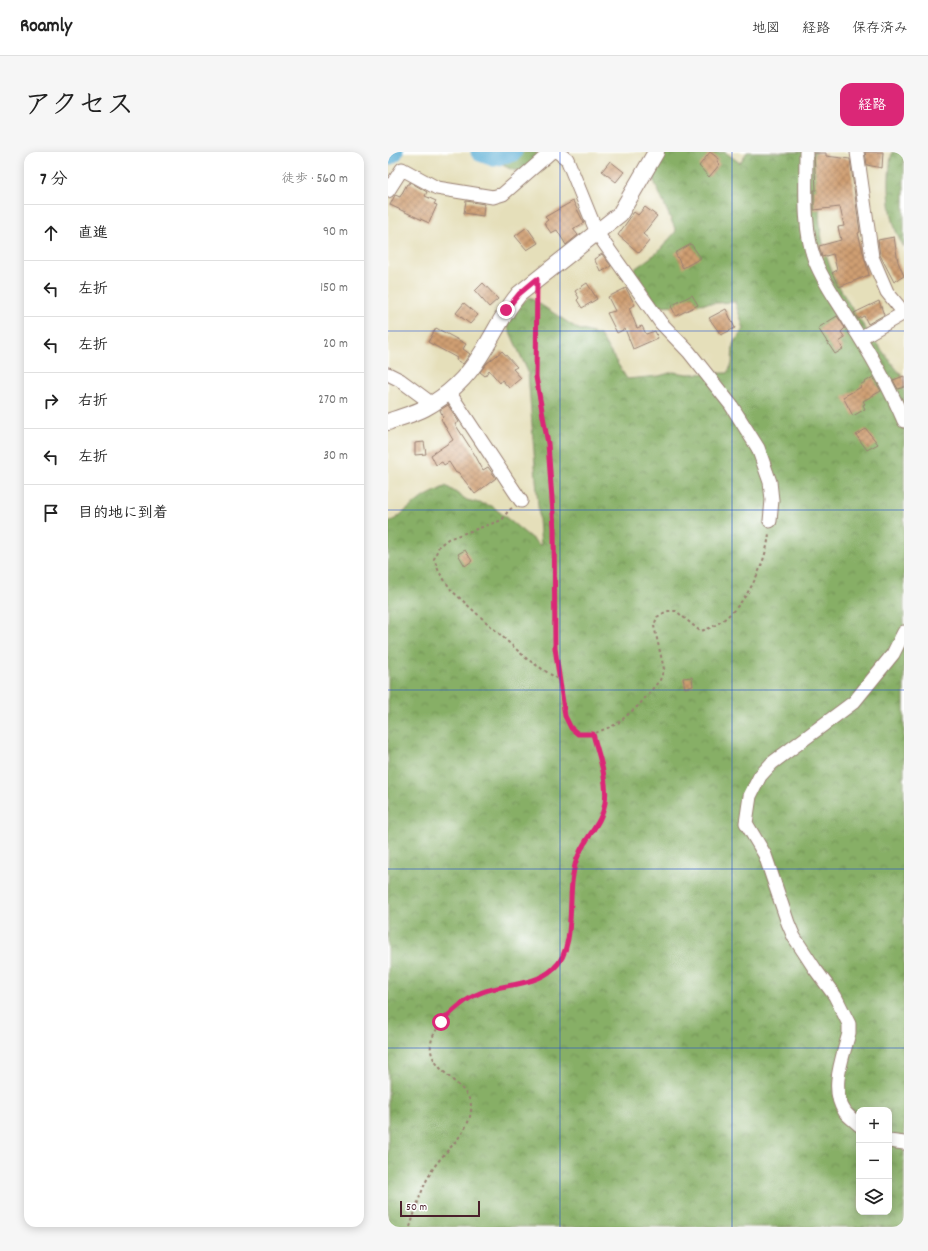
<!DOCTYPE html>
<html lang="ja">
<head>
<meta charset="utf-8">
<style>
	:root { --surface:#fff; --page:#f6f6f6; --text:#222; --muted:#767676; --line:#e0e0e0; --accent:#db2777 }
	body { margin:0; font-family:Dekko,"Klee One",sans-serif; background:var(--page); color:var(--text) }
	.controls { position:absolute; right:12px; bottom:12px; display:grid; overflow:hidden; border-radius:8px; box-shadow:0 2px 10px #0003 }
	.controls button { width:36px; height:36px; display:grid; place-items:center; padding:0; border:0; border-bottom:1px solid var(--line); background:var(--surface); color:var(--text); font:20px sans-serif }
	.scale { position:absolute; left:12px; bottom:10px; width:80px; box-sizing:border-box; padding-left:4px; border:2px solid #4a1f2b; border-top:0; font-size:11px; line-height:14px; white-space:nowrap; color:#4a1f2b; -webkit-text-stroke:3px #fff; paint-order:stroke }
	.stop { position:absolute; width:12px; height:12px; margin:-9px; border:3px solid #db2777; border-radius:50%; background:#fff }
	.stop.end { background:#db2777; border-color:#fff; box-shadow:0 1px 4px #0008 }
	.list { margin:0; padding:0; list-style:none }
	h2 { display:flex; justify-content:space-between; align-items:center; height:52px; margin:0; padding:0 16px; font-size:17px }
	h2 small { font-size:13px; font-weight:400; color:var(--muted) }
	.list li { display:grid; grid-template-columns:26px 1fr auto; gap:12px; align-items:center; box-sizing:border-box; height:56px; padding:0 16px; border-top:1px solid var(--line) }
	.list b { display:block; font-size:15px; white-space:nowrap }
	.list em { font-size:13px; font-style:normal; color:var(--muted) }
	.icon { flex:none; width:22px; height:22px; fill:none; stroke:currentColor; stroke-width:2; stroke-linecap:round; stroke-linejoin:round }
	.map { position:relative; flex:none; width:516px; height:1075px; overflow:hidden; border-radius:12px }
	header { display:flex; align-items:center; gap:24px; box-sizing:border-box; height:56px; padding:0 20px; background:var(--surface); border-bottom:1px solid var(--line) }
	header strong { font-size:19px }
	nav { display:flex; gap:22px; margin-inline-start:auto; font-size:14px }
	.intro { display:flex; align-items:center; justify-content:space-between; box-sizing:border-box; height:96px; padding:0 24px }
	h1 { margin:0; font-size:28px }
	.button { padding:10px 18px; border-radius:12px; background:var(--accent); color:#fff; font-size:14px; font-weight:700 }
	main { display:flex; gap:24px; padding:0 24px }
	aside { flex:1; background:var(--surface); border-radius:12px; box-shadow:0 2px 10px #0003 }
	.map>svg:first-child { display:block }
	.forest { fill:url(#forest-crowns); stroke:#686748; fill-rule:evenodd }
	.lines { fill:none; stroke-linecap:round; stroke-linejoin:round }
	.river { stroke:#57acd3; stroke-width:19 }
	.building { fill:url(#building-cross-hatch) }
	.minor-casing { stroke:#987f72; stroke-width:15 }
	.tertiary-casing { stroke:#987f72; stroke-width:18 }
	.path { stroke:#987f72; stroke-width:2; stroke-dasharray:3 3; stroke-linecap:butt }
	.minor { stroke:#fff; stroke-width:13 }
	.tertiary { stroke:#fff; stroke-width:16 }
	.route { stroke:#db2777; stroke-width:5 }
	.grid { fill:none; stroke:#1d4ed8; stroke-width:1; stroke-opacity:0.55 }
</style>
</head>
<body>
<header>
<strong>Roamly</strong>
<nav><a>地図</a><a>経路</a><a>保存済み</a></nav>
</header>
<div class="intro"><h1>アクセス</h1><a class="button">経路</a></div>
<main>
<aside>
<h2>7 分<small>徒歩 · 560 m</small></h2>
<ul class="list">
<li><svg class="icon" aria-label="ahead" viewBox="0 0 24 24"><path d="M12 20V5M6 11l6-6 6 6"/></svg><div><b>直進</b></div><em>90 m</em></li>
<li><svg class="icon" aria-label="left" viewBox="0 0 24 24"><path d="M17 20v-9H6M10 6l-5 5 5 5"/></svg><div><b>左折</b></div><em>150 m</em></li>
<li><svg class="icon" aria-label="left" viewBox="0 0 24 24"><path d="M17 20v-9H6M10 6l-5 5 5 5"/></svg><div><b>左折</b></div><em>20 m</em></li>
<li><svg class="icon" aria-label="right" viewBox="0 0 24 24"><path d="M7 20v-9h11M14 6l5 5-5 5"/></svg><div><b>右折</b></div><em>270 m</em></li>
<li><svg class="icon" aria-label="left" viewBox="0 0 24 24"><path d="M17 20v-9H6M10 6l-5 5 5 5"/></svg><div><b>左折</b></div><em>30 m</em></li>
<li><svg class="icon" aria-label="arrive" viewBox="0 0 24 24"><path d="M6 21V4h12l-3 4 3 4H6"/></svg><div><b>目的地に到着</b></div></li>
</ul>
</aside>
<div class="map">
<svg width="516" height="1075" viewBox="0 0 516 1075">
	<defs>
		<pattern id="forest-crowns" width="20" height="18" patternUnits="userSpaceOnUse"><rect width="20" height="18" fill="#87af66"/><path d="M2 6a3 3 0 1 1 6 0M12 15a3 3 0 1 1 6 0" fill="none" stroke="#708e54"/></pattern>
		<pattern id="building-cross-hatch" width="8" height="8" patternUnits="userSpaceOnUse"><rect width="8" height="8" fill="#cf9f72"/><path d="M0 0l8 8M0 8l8-8" fill="none" stroke="#aa815e"/></pattern>
	</defs>
	<rect width="100%" height="100%" fill="#fff"/>
	<filter id="ink" filterUnits="userSpaceOnUse"><feTurbulence type="fractalNoise" baseFrequency=".025" numOctaves="2"/><feDisplacementMap in="SourceGraphic" scale="8" xChannelSelector="R" yChannelSelector="G"/><feConvolveMatrix kernelMatrix="1 2 1 2 8 2 1 2 1" color-interpolation-filters="sRGB"/></filter>
	<filter id="wash" filterUnits="userSpaceOnUse"><feTurbulence type="fractalNoise" baseFrequency=".012" numOctaves="4" result="noise"/><feDisplacementMap in="SourceGraphic" scale="16" xChannelSelector="R" yChannelSelector="G"/><feGaussianBlur stdDeviation="0.9" result="paint"/><feColorMatrix in="noise" values="0 0 0 0 0 0 0 0 0 0 0 0 0 0 0 0 0 1.4 0 .05"/><feComposite in="paint" operator="in"/></filter>
	<g filter="url(#wash)">
		<rect width="100%" height="100%" fill="#e5dfba"/>
		<path class="forest" d="M 86,0 L 148,0 L 153,5 L 157,16 L 151,20 L 125,18 Z
			M 275,0 L 337,0 L 352,11 L 359,0 L 429,0 C 430,9 432,18 432,27 C 433,43 430,58 432,73 C 437,132 482,182 516,227 L 516,1075 L 0,1075 L 0,370 L 7,367 L 34,346 L 58,334 L 79,348 L 104,354 L 153,394 L 140,220 L 118,171 L 128,157 L 141,145 L 190,177 L 212,183 L 239,227 L 271,224 L 285,220 L 300,222 L 339,221 L 344,212 L 345,192 L 356,177 L 347,150 L 270,154 L 245,118 L 270,100 L 288,79 L 266,29 L 269,12 ZM 471,958 L 501,958 L 501,1060 L 471,1060 Z
			M 504,0 L 516,0 L 516,95 C 500,73 498,26 504,0 Z"/>
		<g class="lines">
			<path class="river" d="M 92,0 L 106,5 L 125,0
				M 0,4 L 6,0"/>
		</g>
		<g id="blocks">
			<path class="building" d="M 322,0 L 331,7 L 329,10 L 332,12 L 321,25 L 311,14 Z
				M 477,0 L 495,0 L 494,16 L 479,13 Z
				M 426,1 L 438,1 L 438,4 L 462,7 L 472,80 L 470,81 L 481,123 L 451,135 L 444,121 L 449,118 L 445,102 L 434,105 L 431,94 L 453,88 L 450,75 L 456,74 L 452,55 L 426,58 L 426,38 L 428,38 Z
				M 222,9 L 236,20 L 228,30 L 214,19 Z
				M 22,30 L 39,40 L 37,44 L 48,49 L 46,52 L 49,53 L 41,71 L 2,53 L 7,43 L 12,45 L 19,32 L 21,32 Z
				M 78,49 L 96,52 L 95,64 L 76,61 Z
				M 185,49 L 196,71 L 185,77 L 190,83 L 178,93 L 169,78 L 163,81 L 156,71 L 160,68 L 157,65 Z
				M 257,55 L 269,64 L 255,82 L 262,88 L 251,101 L 230,83 L 246,60 L 250,63 Z
				M 139,75 L 150,91 L 139,98 L 127,84 Z
				M 506,85 L 510,110 L 516,124 L 506,130 L 492,103 L 490,88 Z
				M 303,92 L 313,106 L 295,116 L 287,101 Z
				M 214,102 L 223,114 L 213,120 L 206,107 Z
				M 95,131 L 110,147 L 101,155 L 87,139 Z
				M 199,131 L 209,147 L 194,156 L 189,148 L 191,146 L 187,139 Z
				M 238,136 L 247,153 L 241,156 L 249,176 L 254,174 L 258,182 L 267,179 L 270,186 L 245,197 L 237,177 L 229,181 L 219,161 L 227,159 L 220,145 Z
				M 304,143 L 310,153 L 288,164 L 283,154 Z
				M 491,149 L 496,163 L 480,172 L 476,164 L 470,167 L 466,161 Z
				M 76,151 L 90,163 L 82,172 L 68,161 Z
				M 338,157 L 347,176 L 333,183 L 321,166 Z
				M 449,164 L 457,176 L 453,180 L 457,186 L 451,190 L 455,197 L 447,202 L 430,176 Z
				M 48,176 L 78,192 L 75,197 L 82,202 L 75,212 L 68,208 L 69,206 L 40,190 Z
				M 114,199 L 129,215 L 125,217 L 133,226 L 121,236 L 114,228 L 112,231 L 101,218 L 97,224 L 92,220 L 98,212 Z
				M 516,224 L 516,235 L 510,237 L 505,228 Z
				M 485,225 L 493,239 L 475,249 L 477,252 L 475,253 L 477,257 L 465,264 L 455,245 L 473,235 L 472,233 Z
				M 60,253 L 71,270 L 67,272 L 87,303 L 95,318 L 100,315 L 108,326 L 87,342 L 70,320 L 68,321 L 61,310 L 56,313 L 54,310 L 48,313 L 43,303 L 65,288 L 53,267 L 55,265 L 52,258 Z
				M 478,277 L 490,292 L 479,298 L 468,283 Z
				M 36,290 L 38,302 L 27,303 L 27,291 Z
				M 77,398 L 84,409 L 77,414 L 70,402 Z
				M 304,525 L 305,534 L 297,536 L 295,526 Z"/>
		</g>
	</g>
	<g filter="url(#ink)">
		<use href="#blocks" fill-opacity="0" stroke="#987f72" stroke-width="1"/>
		<g class="lines">
			<defs>
				<path id="minor" d="M 170,0 L 179,7 L 209,81 L 273,171 L 301,200 L 343,253 L 370,296 L 382,330 L 384,348 L 382,369
					M 418,0 C 418,33 415,75 426,106 C 434,129 450,149 462,170 C 482,201 501,234 516,269
					M 469,0 L 484,105 L 499,140 L 516,161
					M 0,39 L 14,17 L 49,36 L 105,45 L 115,42 L 163,0
					M 472,186 L 516,161
					M 0,222 L 12,228 L 43,251
					M 61,240 L 133,349
					M 471,973 C 467,969 461,965 457,960 C 441,937 455,905 461,881 L 461,872 L 447,844 L 427,817 L 406,785 L 400,771 L 377,703 L 358,671 L 362,644 L 372,624 L 384,611 L 466,550 L 505,502 L 516,480
					M 501,989 L 516,991"/>
				<path id="tertiary" d="M 0,270 C 12,265 26,262 37,256 C 59,244 79,225 92,204 C 106,183 115,161 131,142 L 232,62 L 268,0"/>
			</defs>
			<use href="#minor" class="minor-casing"/>
			<use href="#tertiary" class="tertiary-casing"/>
			<path class="path" d="M 149,145 L 148,225 L 160,292 L 167,375 L 167,496 L 177,564 L 183,577 L 190,582 L 205,582 L 229,572 L 251,553 L 272,528 L 276,517 L 266,474 L 269,465 L 279,459 L 288,459 L 312,479 C 350,471 378,417 381,381
				M 124,356 L 120,359 L 114,368 L 60,387 L 51,394 L 46,407 L 51,420 L 64,439 L 139,507 L 171,528
				M 22,1075 C 28,1057 33,1037 43,1020 C 54,1000 80,984 83,959 C 87,931 34,920 44,887 C 47,878 54,869 61,862 C 70,854 80,847 91,841 C 115,830 145,835 166,816 C 186,798 181,749 185,724 C 188,697 212,679 216,652 C 220,628 211,605 205,582"/>
			<use href="#minor" class="minor"/>
			<use href="#tertiary" class="tertiary"/>
		</g>
	</g>
	<g class="lines" filter="url(#ink)">
		<path class="route" d="M 53,870 C 65,859 77,847 92,841 C 116,831 146,835 166,816 C 188,797 180,748 185,723 C 186,716 188,708 191,702 C 198,684 214,672 217,651 C 220,627 211,605 205,582 L 190,582 L 183,576 L 177,564 L 167,496 L 166,375 L 160,292 L 148,225 L 149,127 L 131,142 L 118,158"/>
	</g>
	<path class="grid" d="M 172,0 L 172,1075M 344,0 L 344,1075M 0,179 L 516,179M 0,358 L 516,358M 0,538 L 516,538M 0,717 L 516,717M 0,896 L 516,896"/>
</svg>
<div class="controls">
<button>+</button>
<button>−</button>
<button><svg class="icon" aria-label="layers" viewBox="0 0 24 24"><path d="M12 4l9 5-9 5-9-5zM3 14l9 5 9-5"/></svg></button>
</div>
<div class="scale">50 m</div>
<div class="stop" style="left:53px;top:870px"></div>
<div class="stop end" style="left:118px;top:158px"></div>
</div>
</main>
</body>
</html>
